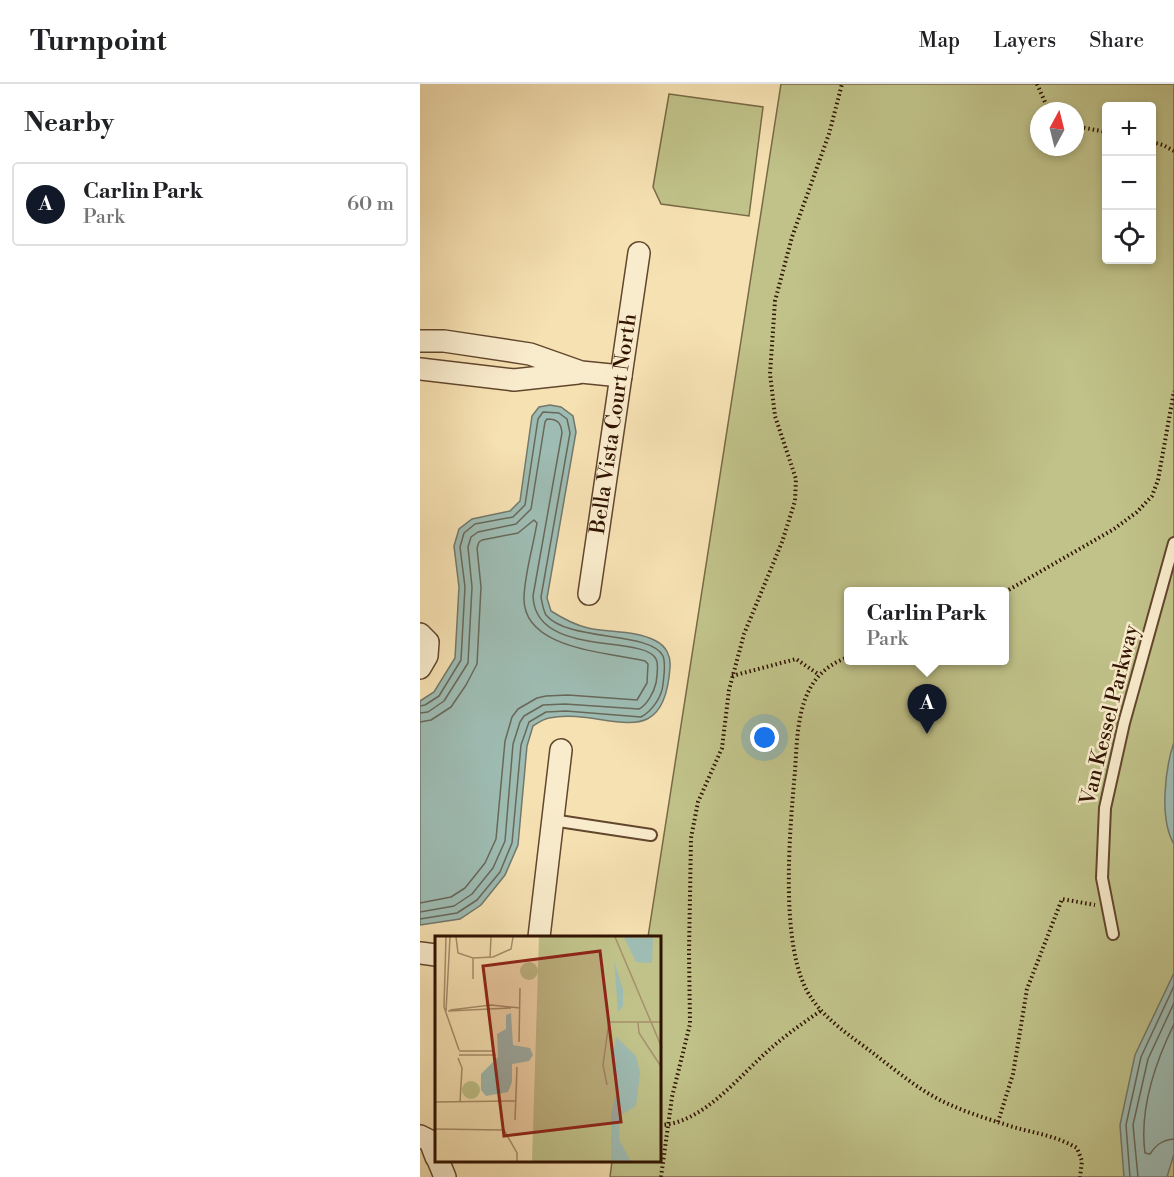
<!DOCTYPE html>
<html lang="en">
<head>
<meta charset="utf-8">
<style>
	:root { --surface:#fff; --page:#f2f2f2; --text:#202124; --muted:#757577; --line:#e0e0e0; --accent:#111827 }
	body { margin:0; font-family:"Libre Bodoni",serif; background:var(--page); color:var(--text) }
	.controls { position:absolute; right:18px; top:18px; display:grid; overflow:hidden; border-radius:6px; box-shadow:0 3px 9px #0003 }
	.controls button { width:54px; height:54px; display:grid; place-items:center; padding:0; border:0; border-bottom:2px solid var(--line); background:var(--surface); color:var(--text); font:30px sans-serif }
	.compass { position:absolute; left:610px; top:18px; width:54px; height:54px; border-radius:50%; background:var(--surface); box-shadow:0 3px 9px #0003; rotate:7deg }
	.you { position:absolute; left:345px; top:654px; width:21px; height:21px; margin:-15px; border:4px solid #fff; border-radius:50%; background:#1a73e8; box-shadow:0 0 0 9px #1a73e833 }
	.badge { display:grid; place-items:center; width:39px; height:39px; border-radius:50%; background:var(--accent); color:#fff; font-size:20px; font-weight:700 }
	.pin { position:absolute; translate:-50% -50px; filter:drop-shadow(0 2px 3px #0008) }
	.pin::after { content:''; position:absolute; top:32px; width:21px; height:18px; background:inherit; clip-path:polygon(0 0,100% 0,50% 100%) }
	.popup { position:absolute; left:424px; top:503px; width:165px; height:78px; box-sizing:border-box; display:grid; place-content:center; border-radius:6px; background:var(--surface); filter:drop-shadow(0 2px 4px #0005); font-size:20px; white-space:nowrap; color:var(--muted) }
	.popup b { font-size:22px; color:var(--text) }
	.popup::after { content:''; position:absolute; left:50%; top:100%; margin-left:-12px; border:12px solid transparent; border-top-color:var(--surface) }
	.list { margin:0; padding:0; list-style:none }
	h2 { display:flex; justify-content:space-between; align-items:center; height:78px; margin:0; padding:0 24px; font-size:26px }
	h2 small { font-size:20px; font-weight:400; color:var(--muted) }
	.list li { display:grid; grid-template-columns:39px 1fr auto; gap:18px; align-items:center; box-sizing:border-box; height:84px; margin:0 12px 12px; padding:0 12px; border:2px solid var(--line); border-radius:6px }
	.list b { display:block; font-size:22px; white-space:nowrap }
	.list p { margin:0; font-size:20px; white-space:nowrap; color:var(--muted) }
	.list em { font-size:20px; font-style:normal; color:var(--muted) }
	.icon { flex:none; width:33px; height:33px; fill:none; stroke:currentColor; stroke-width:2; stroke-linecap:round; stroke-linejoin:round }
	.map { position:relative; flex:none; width:754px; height:1093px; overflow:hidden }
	header { display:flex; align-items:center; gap:36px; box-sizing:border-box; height:84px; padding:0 30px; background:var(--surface); border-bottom:2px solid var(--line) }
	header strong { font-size:28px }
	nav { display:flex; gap:33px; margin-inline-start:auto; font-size:21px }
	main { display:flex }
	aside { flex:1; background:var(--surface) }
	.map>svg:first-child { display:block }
	.green { fill:#c0c289; stroke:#786a45; stroke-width:1.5; fill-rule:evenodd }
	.water { fill:#9ebcb3; stroke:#72786c; stroke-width:1.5 }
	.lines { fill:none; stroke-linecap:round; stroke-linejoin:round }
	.shore { stroke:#68685a; stroke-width:1.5 }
	.lane-casing { stroke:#62462d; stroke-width:14 }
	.street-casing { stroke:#62462d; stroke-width:24 }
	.path { stroke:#311301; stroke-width:4; stroke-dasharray:1.5 3; stroke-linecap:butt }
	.lane { stroke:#f9eccd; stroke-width:10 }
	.street { stroke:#f9eccd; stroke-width:21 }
	.labels { text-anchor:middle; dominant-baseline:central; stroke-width:5; stroke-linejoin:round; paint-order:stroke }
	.street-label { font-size:21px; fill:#311301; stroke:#f9eccd }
	.inset-road { fill:none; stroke:#a78f6b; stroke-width:1.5 }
	.view { fill:#8f2418; fill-opacity:0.15; stroke:#8f2418; stroke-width:3 }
	.inset-edge { fill:none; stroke:#311301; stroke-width:3 }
</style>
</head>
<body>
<header>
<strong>Turnpoint</strong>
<nav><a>Map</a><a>Layers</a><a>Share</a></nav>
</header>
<main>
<aside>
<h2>Nearby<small></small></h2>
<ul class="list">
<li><span class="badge">A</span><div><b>Carlin Park</b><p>Park</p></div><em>60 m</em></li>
</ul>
</aside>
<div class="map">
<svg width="754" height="1093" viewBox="0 0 754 1093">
	<rect width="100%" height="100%" fill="#f6e1b2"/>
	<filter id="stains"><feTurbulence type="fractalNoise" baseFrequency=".00333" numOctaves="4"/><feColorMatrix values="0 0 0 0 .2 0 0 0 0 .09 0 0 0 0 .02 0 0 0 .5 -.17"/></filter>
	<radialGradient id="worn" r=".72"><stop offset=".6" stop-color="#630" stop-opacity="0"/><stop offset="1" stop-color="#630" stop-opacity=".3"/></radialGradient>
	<path class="green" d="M 361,0 L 754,0 L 754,1093 L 190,1093 L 192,1077 L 240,1076 L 240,853 L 228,853 ZM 686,22 L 732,22 L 732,176 L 686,176 ZM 619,27 L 655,27 L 655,63 L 619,63 ZM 429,508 L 585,508 L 585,576 L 429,576 Z
		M 249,10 L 343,23 L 329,132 L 241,120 L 233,103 Z"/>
	<path class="water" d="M 130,321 L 141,323 L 153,332 L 156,348 L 127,514 L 131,527 C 142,534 155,541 168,544 C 190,549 215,546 236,557 C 246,562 251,572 250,583 C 244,674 186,623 129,634 C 123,635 118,639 113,642 L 107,662 L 98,761 L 85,791 L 61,821 L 40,835 L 0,841 L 0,617 L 14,608 L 35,574 L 39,503 L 34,462 L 39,445 L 52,435 L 90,427 L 100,417 L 112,332 L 119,323 Z
		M 754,658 L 754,760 C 739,735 745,685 754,658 Z
		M 754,889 L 754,1070 L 747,1093 L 704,1093 L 700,1041 L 715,971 Z"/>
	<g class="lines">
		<path class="shore" d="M 0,622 L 5,621 L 19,612 L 41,576 L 45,503 L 40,463 L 44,449 L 55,440 L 93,433 L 105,421 L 118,335 L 123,328 L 139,329 L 147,335 L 150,349 L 121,513 C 122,518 123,526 126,531 C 148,558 231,547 243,572 C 246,580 244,591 243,600 C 242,613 232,627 221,633 L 146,627 L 126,628 L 109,638 L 101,661 L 92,759 L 80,788 L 57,816 L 37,829 L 0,835
			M 0,629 L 8,628 L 24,617 L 48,579 L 52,503 L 48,463 L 51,453 L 58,448 L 96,440 L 111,425 L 125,338 L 127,335 C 138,335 141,339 142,349 L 113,512 C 115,574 224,550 236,575 C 239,581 237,592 236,599 C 234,608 227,621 219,625 L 145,620 L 123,621 L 104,632 L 100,638 L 93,660 L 85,757 L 73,784 L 52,810 L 34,822 L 0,828
			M 0,638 L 11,636 L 31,623 L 46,601 L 57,580 L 61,503 L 57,464 L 59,458 L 62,456 L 98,449 L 114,436 L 117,439 C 113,463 105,488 104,513 C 102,566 189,568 225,577 L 228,580 L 227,599 L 217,616 L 148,611 L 126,612 L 117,614 L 98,625 L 92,633 L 85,657 L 76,755 L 65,779 L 45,804 L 31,813 L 0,819
			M 754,940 C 735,979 719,1025 725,1069 L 730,1070 C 736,1061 742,1056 754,1055
			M 710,1093 L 706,1041 L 721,973 L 754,902
			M 718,1093 L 713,1041 L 728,975 L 754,919"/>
		<defs>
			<path id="lane" d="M 132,736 L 231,751
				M 693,850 L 682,794 L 685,724 L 704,639 L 754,459"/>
			<g id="street">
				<path d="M 0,257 L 24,257 L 110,270 L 161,288 L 201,292"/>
				<path d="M 0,285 L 94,296 L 158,289"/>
				<path id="s1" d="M 169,510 L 219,169"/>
				<path d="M 0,550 L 8,558 L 7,572 L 0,584"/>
				<path d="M 119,853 L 141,666"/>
				<path d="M 0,869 L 16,871"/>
				<path d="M 0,1052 L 10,1057 L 16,1073"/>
				<path d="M 18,1076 L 25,1093"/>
			</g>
		</defs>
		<use href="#lane" class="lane-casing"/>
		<use href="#street" class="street-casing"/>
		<path class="path" d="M 617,0 L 629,27
			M 655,42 L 686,48
			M 732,58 L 743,61 L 754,67
			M 585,508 L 694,445 L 717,428 L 732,412 L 738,396 L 754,307
			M 429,573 C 377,590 378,642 375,687 C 370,745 358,868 392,915 C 406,936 433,954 453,969 C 475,986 499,1006 524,1018 C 543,1027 564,1034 584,1040 C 610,1049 633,1050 657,1064 L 662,1077 L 660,1093
			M 312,592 L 376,575 L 398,590
			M 578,1038 L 593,990 L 607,905 L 642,815 L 675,821
			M 240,1041 C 283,1040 320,991 350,965 C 366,951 384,938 402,926
			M 241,1093 L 252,1013 L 270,940 L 269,869 L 271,754 L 278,718 L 302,664 L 309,606 L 324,550 L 362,458 L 375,417 L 376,395 L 355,332 L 350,290 L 355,217 L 372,153 L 409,50 L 422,0"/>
		<use href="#lane" class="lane"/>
		<use href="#street" class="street"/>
	</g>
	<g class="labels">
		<g class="street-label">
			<text stroke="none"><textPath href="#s1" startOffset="172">Bella Vista Court North</textPath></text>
			<text transform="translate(690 631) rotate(-76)">Van Kessel Parkway</text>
		</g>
	</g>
	<g transform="translate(15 852)">
		<rect width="226" height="226" fill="#f6e1b2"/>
		<path d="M 104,1 L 226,1 L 226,226 L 97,226 ZM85 35a9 9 0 1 1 18 0a9 9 0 1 1-18 0ZM27 154a9 9 0 1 1 18 0a9 9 0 1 1-18 0Z" fill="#c0c289"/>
		<path d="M 189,1 L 218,2 L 217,27 L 201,26 ZM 179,25 L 188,53 L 188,70 L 183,76 ZM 76,77 L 78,109 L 95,112 L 98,119 L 94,125 L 77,128 L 77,146 L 73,156 L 51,160 L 46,154 L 46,138 L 63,121 L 62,98 L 71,93 L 71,79 ZM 181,101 L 201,120 L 205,137 L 201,170 L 186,179 L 185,185 L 184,203 L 196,226 L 176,225 L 176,179 L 183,150 L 177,124 Z" fill="#9ebcb3"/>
		<path class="inset-road" d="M 11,1 L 9,71 L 24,114M 21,1 L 23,17 L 38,22 L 58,21 L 76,13 L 78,1M 180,1 L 227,112M 55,22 L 56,1M 38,43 L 38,22M 15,74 L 56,69 L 85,72M 11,75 L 15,1M 13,75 L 76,72M 203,87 L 204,97 L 227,132M 84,106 L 85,52M 24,115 L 58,115 L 60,119 L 24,119M 23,122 L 27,132 L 25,166M 172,149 L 168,129 L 174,86 L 227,86M 0,166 L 81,165M 80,184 L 82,131M 0,193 L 69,194 L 82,217 L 82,226"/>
		<path class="view" d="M 165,15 L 186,186 L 69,200 L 48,30 Z"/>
		<rect width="226" height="226" class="inset-edge"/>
	</g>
	<rect width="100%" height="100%" filter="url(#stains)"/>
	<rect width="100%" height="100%" fill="url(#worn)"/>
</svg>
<div class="controls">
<button>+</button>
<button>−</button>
<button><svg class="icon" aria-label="locate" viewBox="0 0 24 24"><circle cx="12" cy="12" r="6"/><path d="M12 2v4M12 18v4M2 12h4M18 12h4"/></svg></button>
</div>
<svg class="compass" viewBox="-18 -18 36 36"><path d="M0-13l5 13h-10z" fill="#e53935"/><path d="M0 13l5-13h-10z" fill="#757577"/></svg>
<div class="you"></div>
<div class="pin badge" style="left:507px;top:650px">A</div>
<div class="popup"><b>Carlin Park</b>Park</div>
</div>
</main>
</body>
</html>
